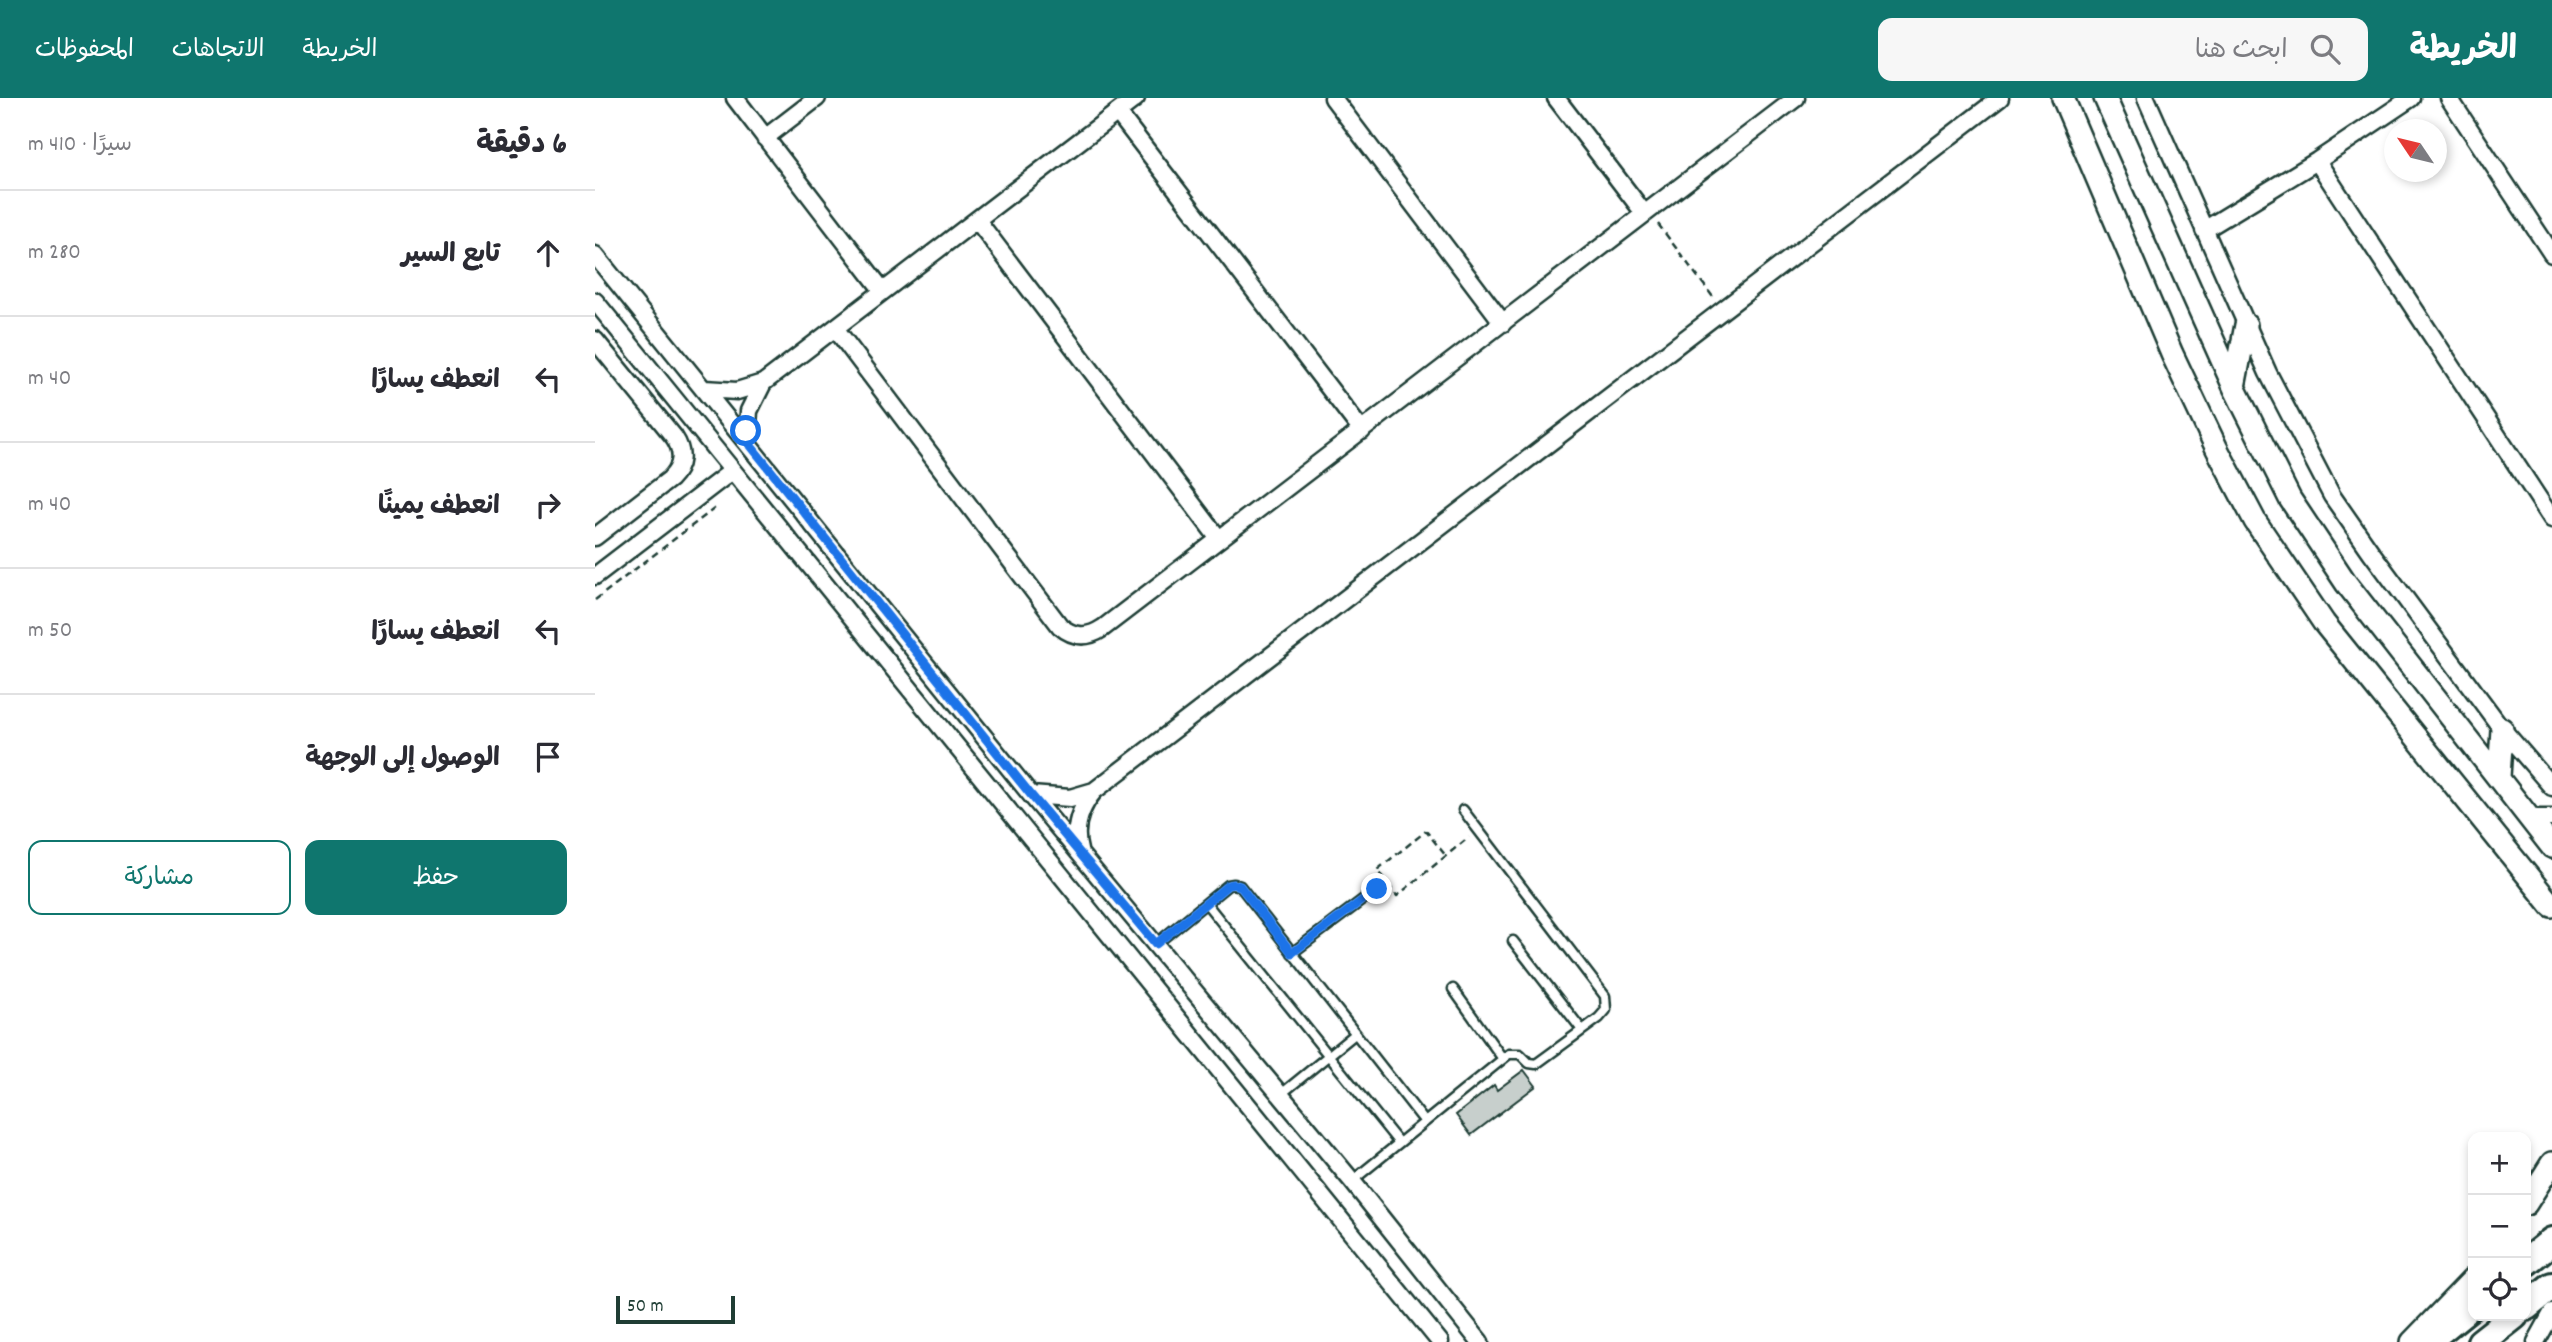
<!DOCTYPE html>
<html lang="ar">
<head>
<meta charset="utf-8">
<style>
	:root { --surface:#fff; --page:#f7f7f7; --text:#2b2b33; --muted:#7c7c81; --line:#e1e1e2; --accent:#0f766e }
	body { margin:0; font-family:Dekko,"Playpen Sans Arabic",sans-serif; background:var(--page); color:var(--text); direction:rtl }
	.controls { position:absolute; right:21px; bottom:21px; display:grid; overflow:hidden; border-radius:14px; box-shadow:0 4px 10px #0003 }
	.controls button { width:63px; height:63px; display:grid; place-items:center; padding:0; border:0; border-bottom:2px solid var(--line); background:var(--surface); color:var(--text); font:35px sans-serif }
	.compass { position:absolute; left:1789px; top:21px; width:63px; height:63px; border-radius:50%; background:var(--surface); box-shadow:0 4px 10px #0003; rotate:305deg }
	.scale { position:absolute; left:21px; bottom:18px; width:119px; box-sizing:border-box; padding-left:7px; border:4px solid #1f3d34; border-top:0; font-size:19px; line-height:24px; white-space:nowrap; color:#1f3d34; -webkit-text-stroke:5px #fff; paint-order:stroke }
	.stop { position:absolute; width:21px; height:21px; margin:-16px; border:5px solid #1a73e8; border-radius:50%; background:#fff }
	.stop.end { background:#1a73e8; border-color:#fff; box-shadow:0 2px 7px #0008 }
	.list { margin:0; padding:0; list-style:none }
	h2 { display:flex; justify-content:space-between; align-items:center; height:91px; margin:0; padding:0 28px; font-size:30px }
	h2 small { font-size:23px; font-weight:400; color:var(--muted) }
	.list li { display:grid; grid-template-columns:46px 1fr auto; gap:21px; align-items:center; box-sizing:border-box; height:126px; padding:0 28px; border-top:2px solid var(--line) }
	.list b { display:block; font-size:26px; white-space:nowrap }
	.list em { font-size:23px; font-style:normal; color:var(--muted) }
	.actions { display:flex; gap:14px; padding:21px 28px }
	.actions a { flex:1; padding:16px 0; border:2px solid var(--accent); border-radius:14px; text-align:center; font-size:24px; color:var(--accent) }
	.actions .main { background:var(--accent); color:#fff }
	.icon { flex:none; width:38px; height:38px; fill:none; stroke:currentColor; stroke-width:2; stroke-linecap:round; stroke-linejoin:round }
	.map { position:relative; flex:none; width:1957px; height:1244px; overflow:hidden; direction:ltr }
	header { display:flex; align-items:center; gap:42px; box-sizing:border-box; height:98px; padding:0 35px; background:var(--accent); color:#fff }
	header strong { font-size:33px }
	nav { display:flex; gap:38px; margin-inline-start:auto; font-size:24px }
	.search { width:490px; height:63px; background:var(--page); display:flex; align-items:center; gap:18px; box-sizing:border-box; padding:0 24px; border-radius:14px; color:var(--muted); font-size:26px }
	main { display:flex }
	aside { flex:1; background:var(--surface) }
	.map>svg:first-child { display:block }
	.building { fill:#c7cfcc; stroke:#1f3d34; stroke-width:2 }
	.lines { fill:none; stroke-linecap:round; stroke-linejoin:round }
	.service-casing { stroke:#1f3d34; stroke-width:13 }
	.minor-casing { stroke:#1f3d34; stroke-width:21 }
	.tertiary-casing { stroke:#1f3d34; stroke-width:26 }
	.primary-casing { stroke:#1f3d34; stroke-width:32 }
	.path { stroke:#1f3d34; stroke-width:2.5; stroke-dasharray:7 5; stroke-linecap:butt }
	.service { stroke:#fff; stroke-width:8 }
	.minor { stroke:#fff; stroke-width:16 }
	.tertiary { stroke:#fff; stroke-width:21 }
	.primary { stroke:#fff; stroke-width:26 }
	.route { stroke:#1a73e8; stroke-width:9 }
</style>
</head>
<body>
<header>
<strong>الخريطة</strong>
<div class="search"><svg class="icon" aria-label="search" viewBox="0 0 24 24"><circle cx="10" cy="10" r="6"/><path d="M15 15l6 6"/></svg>ابحث هنا</div>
<nav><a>الخريطة</a><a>الاتجاهات</a><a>المحفوظات</a></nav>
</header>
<main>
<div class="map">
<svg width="1957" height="1244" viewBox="0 0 1957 1244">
	<rect width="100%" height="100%" fill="#fff"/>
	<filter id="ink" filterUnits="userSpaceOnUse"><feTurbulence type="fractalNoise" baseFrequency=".0143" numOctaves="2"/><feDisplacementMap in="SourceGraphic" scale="14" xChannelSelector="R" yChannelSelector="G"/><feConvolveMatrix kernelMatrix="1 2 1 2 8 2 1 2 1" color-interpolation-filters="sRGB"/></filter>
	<g filter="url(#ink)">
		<path class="building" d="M 929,972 L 941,988 L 876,1037 L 861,1017 L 899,987 L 902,992 Z"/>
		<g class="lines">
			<defs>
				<path id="service" d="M 611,805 L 804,1045
					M 918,843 L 987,932
					M 561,846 L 633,787 L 639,786 L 645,788 L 830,1024
					M 697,855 L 782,791
					M 858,891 L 908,961
					M 685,997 L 760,936
					M 757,1083 L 914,956 L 925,956 L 934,965 L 941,966 L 1004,920 L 1011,912 L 1010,898 L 868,712"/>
				<path id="minor" d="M 140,0 L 288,193
					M 738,0 L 908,225
					M 961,0 L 1049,115
					M 1551,0 L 1673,275 L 1737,398 L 1776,454 L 1907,631 L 1957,689
					M 1854,0 L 1957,156
					M 523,15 L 767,333
					M 170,40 L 222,0
					M 1722,63 L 1957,421
					M 382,122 L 624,441
					M 1609,132 L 1722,63 L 1816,0
					M 0,157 L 436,697 L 757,1083 L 885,1244
					M 0,203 L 845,1244
					M 240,230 L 465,528 C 479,540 493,540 508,530 L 1201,0
					M 0,242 L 79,339 C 89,354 88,368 75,381 L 0,439
					M 109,291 L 142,293 L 168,285 L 541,0
					M 152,343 L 154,313 L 168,285
					M 0,478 L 137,373
					M 436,697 L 475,700 L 499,693
					M 1936,720 L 1957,720
					M 484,752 C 478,730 484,711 499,693 L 1405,0
					M 1941,1244 L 1957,1215"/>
				<path id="tertiary" d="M 1468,0 L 1577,256 L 1622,351 L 1660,423 L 1729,525 L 1957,808
					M 1510,0 L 1639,289 L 1695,401 L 1751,485 L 1957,749
					M 1639,289 L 1651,227
					M 1904,679 L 1907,631
					M 1931,1106 L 1957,1065
					M 1817,1244 L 1878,1181"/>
				<path id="primary" d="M 1931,1164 L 1957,1143
					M 1931,1209 L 1957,1188
					M 1831,1244 L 1878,1206
					M 1886,1244 L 1919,1218"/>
			</defs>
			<use href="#service" class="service-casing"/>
			<use href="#minor" class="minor-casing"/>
			<use href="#tertiary" class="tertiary-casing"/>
			<use href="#primary" class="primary-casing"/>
			<path class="path" d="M 1063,126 L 1118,199
				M 0,502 L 120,410 L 118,408
				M 789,781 L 782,772 L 831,733 L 851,758
				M 793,786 L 802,798 L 874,739"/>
			<use href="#service" class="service"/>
			<use href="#minor" class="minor"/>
			<use href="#tertiary" class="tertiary"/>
			<use href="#primary" class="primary"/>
		</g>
	</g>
	<g class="lines" filter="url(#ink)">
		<path class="route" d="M 151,333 L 152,343 L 436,697 L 561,846 L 633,787 L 639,786 L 645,788 L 697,855 L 782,791"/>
	</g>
</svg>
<div class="controls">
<button>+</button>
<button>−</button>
<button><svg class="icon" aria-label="locate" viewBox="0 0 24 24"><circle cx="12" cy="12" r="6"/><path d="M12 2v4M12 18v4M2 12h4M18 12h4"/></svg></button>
</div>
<svg class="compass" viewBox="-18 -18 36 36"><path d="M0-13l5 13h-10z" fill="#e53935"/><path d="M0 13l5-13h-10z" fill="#7c7c81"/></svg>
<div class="scale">50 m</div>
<div class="stop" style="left:151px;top:333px"></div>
<div class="stop end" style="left:782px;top:791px"></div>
</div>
<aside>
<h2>6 دقيقة<small>سيرًا · 410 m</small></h2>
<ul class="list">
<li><svg class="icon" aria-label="ahead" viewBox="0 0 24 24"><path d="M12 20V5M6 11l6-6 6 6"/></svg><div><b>تابع السير</b></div><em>280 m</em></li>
<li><svg class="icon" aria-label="left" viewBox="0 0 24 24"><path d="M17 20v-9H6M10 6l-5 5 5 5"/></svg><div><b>انعطف يسارًا</b></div><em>40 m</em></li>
<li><svg class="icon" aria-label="right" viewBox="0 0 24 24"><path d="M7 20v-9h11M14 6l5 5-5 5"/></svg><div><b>انعطف يمينًا</b></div><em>40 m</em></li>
<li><svg class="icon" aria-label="left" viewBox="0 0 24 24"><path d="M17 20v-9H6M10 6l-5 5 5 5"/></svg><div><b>انعطف يسارًا</b></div><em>50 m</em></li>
<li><svg class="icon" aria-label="arrive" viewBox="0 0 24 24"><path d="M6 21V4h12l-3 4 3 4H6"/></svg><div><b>الوصول إلى الوجهة</b></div></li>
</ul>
<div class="actions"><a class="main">حفظ</a><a>مشاركة</a></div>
</aside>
</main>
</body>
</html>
